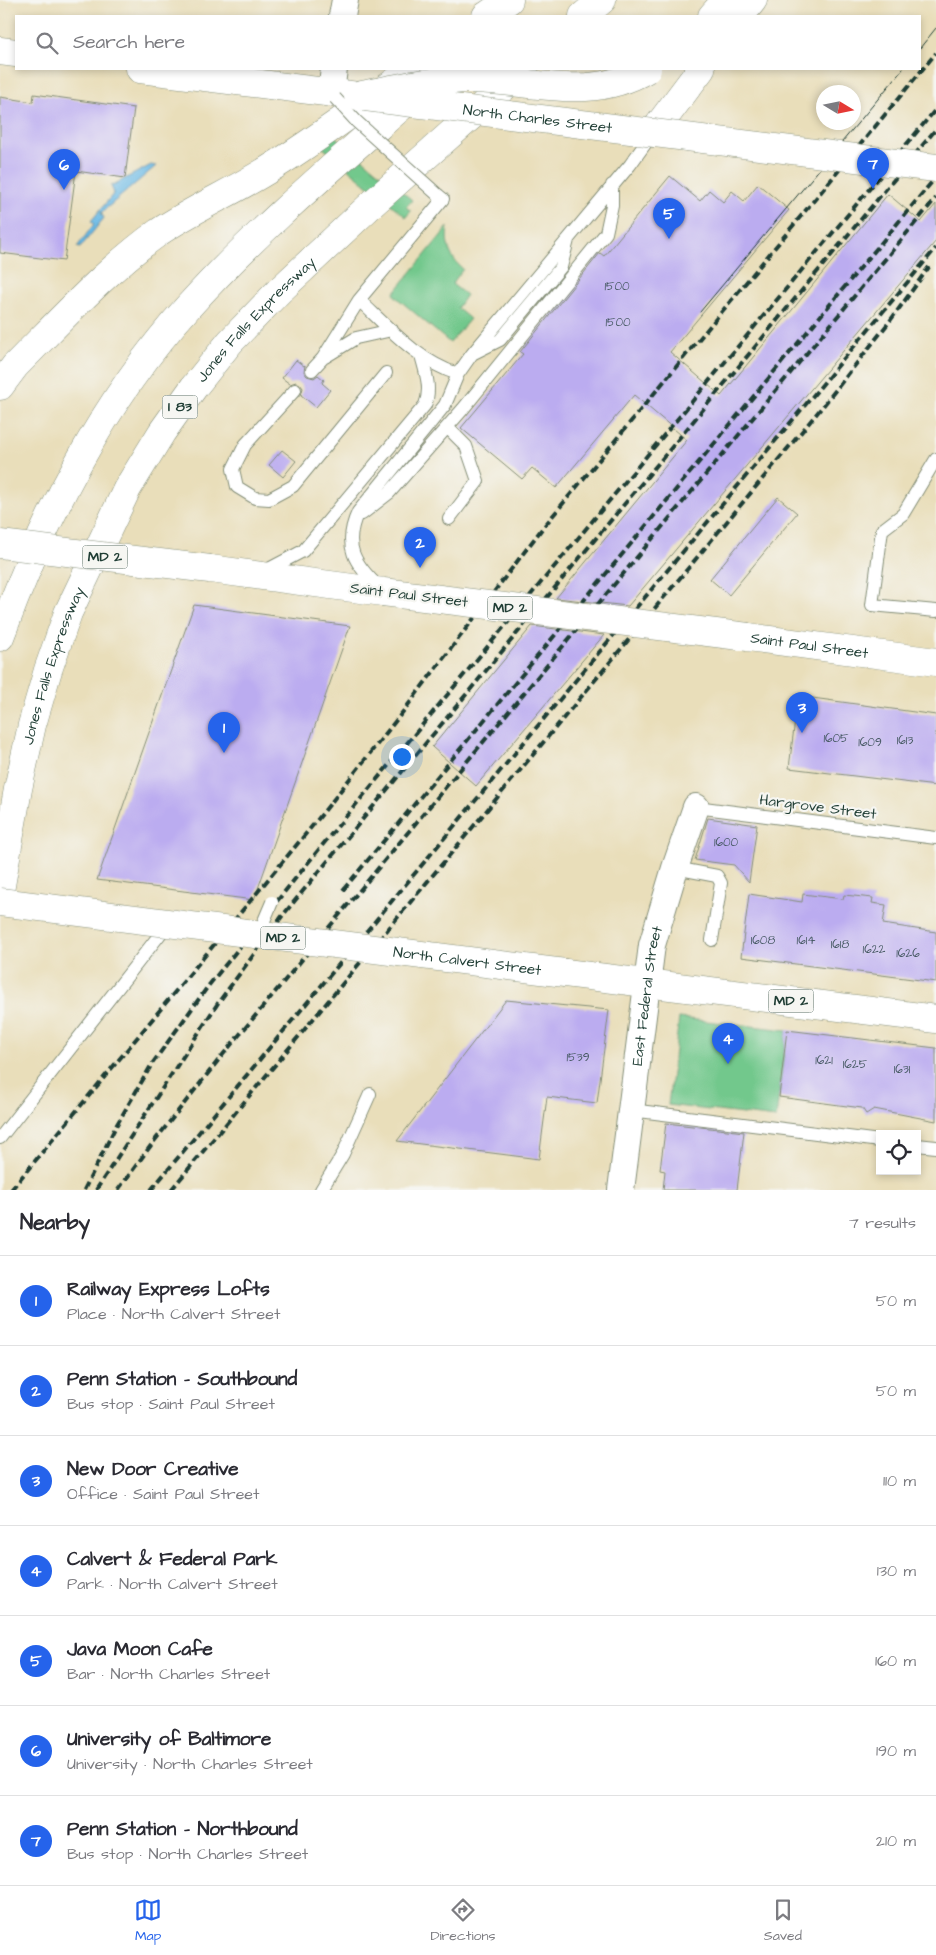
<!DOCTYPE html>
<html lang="en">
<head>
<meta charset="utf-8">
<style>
	:root { --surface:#fff; --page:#f2f2f3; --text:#2b2b33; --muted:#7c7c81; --line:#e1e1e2; --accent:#2563eb }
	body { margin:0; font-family:"Architects Daughter",sans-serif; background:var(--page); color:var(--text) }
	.controls { position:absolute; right:15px; bottom:15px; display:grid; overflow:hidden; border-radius:0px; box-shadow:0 2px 8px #0003 }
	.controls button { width:45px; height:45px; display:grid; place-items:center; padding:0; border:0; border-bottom:1px solid var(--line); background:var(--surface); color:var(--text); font:25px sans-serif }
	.compass { position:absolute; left:816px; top:85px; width:45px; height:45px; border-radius:50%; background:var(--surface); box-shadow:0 2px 8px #0003; rotate:100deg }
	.you { position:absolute; left:401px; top:756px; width:18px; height:18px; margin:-12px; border:4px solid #fff; border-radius:50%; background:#1a73e8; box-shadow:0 0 0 8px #1a73e833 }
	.badge { display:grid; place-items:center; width:32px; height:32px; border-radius:50%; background:var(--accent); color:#fff; font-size:16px; font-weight:700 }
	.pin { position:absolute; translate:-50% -41px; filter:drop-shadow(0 1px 2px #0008) }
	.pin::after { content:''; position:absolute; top:26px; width:18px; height:15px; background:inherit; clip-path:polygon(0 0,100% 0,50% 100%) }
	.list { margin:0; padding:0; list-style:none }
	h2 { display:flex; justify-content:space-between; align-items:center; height:65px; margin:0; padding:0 20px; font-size:21px }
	h2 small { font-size:16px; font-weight:400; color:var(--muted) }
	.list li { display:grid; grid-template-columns:32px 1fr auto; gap:15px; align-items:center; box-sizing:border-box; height:90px; padding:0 20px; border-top:1px solid var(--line) }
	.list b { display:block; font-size:19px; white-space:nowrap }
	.list p { margin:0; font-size:16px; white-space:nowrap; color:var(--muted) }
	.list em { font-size:16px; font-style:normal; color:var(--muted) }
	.icon { flex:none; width:28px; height:28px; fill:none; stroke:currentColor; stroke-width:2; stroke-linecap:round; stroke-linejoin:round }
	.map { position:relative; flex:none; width:936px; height:1190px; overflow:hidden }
	.search { position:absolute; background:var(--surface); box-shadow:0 2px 8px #0003; left:15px; right:15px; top:15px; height:55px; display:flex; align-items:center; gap:12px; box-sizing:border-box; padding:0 18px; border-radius:0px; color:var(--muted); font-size:19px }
	.sheet { height:695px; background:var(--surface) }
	nav { display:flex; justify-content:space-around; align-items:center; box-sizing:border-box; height:70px; border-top:1px solid var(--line); background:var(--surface); font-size:14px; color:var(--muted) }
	nav a { display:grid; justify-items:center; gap:2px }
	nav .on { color:var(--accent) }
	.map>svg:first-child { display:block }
	.green { fill:#72c88c; stroke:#488260 }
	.water { fill:#6bb9e5; stroke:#457b8c }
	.building { fill:#bbacf0 }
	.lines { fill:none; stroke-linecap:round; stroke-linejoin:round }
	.lane-casing { stroke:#848e77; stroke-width:14 }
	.street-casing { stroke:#848e77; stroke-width:28 }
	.secondary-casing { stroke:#848e77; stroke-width:29 }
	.primary-casing { stroke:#848e77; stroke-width:29 }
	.highway-casing { stroke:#848e77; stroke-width:29 }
	.lane { stroke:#fff; stroke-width:12 }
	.street { stroke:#fff; stroke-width:26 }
	.secondary { stroke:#fff; stroke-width:28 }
	.primary { stroke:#fff; stroke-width:28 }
	.highway { stroke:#fff; stroke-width:28 }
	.tram { stroke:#1f3d34; stroke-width:1 }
	.rail { stroke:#1f3d34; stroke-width:4; stroke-dasharray:8 4; stroke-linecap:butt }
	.lane-bridge-casing { stroke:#848e77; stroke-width:14; stroke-linecap:butt }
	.secondary-bridge-casing { stroke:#848e77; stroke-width:29; stroke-linecap:butt }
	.primary-bridge-casing { stroke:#848e77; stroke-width:29; stroke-linecap:butt }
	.highway-bridge-casing { stroke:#848e77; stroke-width:29; stroke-linecap:butt }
	.lane-bridge { stroke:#fff; stroke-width:12 }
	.secondary-bridge { stroke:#fff; stroke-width:28 }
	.primary-bridge { stroke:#fff; stroke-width:28 }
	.highway-bridge { stroke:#fff; stroke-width:28 }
	.labels { text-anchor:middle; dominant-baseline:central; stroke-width:4.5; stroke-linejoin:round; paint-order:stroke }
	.number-label { font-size:12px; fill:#465963 }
	.shield { fill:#f6f6f2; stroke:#60746d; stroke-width:1 }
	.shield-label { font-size:14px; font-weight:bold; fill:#1f3d34 }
	.street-label { font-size:15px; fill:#1f3d34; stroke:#f6f6f2 }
</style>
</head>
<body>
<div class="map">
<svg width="936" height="1190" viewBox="0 0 936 1190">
	<rect width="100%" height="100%" fill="#f6f6f2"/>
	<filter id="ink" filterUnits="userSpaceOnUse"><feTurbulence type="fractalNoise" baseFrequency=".02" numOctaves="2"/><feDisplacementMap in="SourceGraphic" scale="10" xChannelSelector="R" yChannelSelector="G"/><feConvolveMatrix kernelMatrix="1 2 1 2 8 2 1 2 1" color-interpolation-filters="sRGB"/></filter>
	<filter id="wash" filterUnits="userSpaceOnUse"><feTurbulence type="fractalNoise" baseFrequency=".0096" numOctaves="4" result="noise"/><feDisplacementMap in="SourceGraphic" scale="20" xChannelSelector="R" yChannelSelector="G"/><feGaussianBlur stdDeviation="1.12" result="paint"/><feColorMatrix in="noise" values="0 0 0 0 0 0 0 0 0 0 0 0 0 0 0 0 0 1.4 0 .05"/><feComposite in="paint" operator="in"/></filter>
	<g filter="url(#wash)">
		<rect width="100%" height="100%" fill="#e9deba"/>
		<path class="green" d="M 304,132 L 334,135 L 412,200 L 406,207 L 411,211 L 406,217 Z
			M 448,227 C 445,244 450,258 463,269 L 452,284 L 466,295 L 457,308 L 470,319 L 450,343 L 396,297 L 394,293 Z
			M 679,1018 L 787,1030 L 776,1118 L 668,1105 Z"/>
		<path class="water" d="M 151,165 L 156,166 L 101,213 L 104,218 L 80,248 L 77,247 L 94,224 L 91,221 L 114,193 L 111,186 Z"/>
		<g id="blocks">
			<path class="building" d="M 34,94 L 134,108 L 125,178 L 76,171 L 64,261 L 0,253 L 0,97 L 33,102 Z
				M 670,176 L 700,201 L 709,190 L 723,202 L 732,191 L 744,201 L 758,184 L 789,210 L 670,352 L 721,396 L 888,194 L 921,222 L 936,204 L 936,241 L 628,606 L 556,598 L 687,440 L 634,395 L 556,488 L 532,468 L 522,479 L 461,428 L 523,354 L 520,352 L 600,253 L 604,256 Z
				M 296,360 L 304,366 L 305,365 L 304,372 L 307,376 L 314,378 L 318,375 L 324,380 L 322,383 L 330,390 L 316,407 L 301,395 L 303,388 L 300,384 L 296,382 L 290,384 L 282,378 Z
				M 282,450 L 296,461 L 283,477 L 269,465 Z
				M 778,497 L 797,513 L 729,595 L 710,579 Z
				M 194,605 L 350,626 L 254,900 L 97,880 Z
				M 532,626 L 604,635 L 476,786 L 432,747 Z
				M 798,696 L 936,715 L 936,786 L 789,768 Z
				M 708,818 L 757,825 L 749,882 L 734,865 L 695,860 Z
				M 749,894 L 802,902 L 803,894 L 843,899 L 844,895 L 873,898 L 872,903 L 886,905 L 883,924 L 936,932 L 936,982 L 741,957 Z
				M 506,1000 L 609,1010 L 597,1103 L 547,1097 L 539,1159 L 397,1141 Z
				M 787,1030 L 936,1048 L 936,1121 L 874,1109 L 866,1114 L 862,1108 L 779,1097 Z
				M 666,1123 L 744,1132 L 737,1190 L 663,1190 L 665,1171 L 660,1170 Z"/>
		</g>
	</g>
	<g filter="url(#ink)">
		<use href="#blocks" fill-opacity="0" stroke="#848e77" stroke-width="1"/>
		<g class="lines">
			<defs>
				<path id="lane" d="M 359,300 C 389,328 419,362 458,374
					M 474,353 L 500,340 L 561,267 L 568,240
					M 325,357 L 356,338 L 392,330
					M 312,370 L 323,358 L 359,300 L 443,199 L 438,195
					M 295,390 L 245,445 L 233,469 L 237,487 L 255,498 L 269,499 L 293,486 L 386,373
					M 447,427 L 466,446 L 478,481 L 449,519
					M 936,459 L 903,514 L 882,530 L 872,605 L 936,611
					M 362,514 L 389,493 L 463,409 L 606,233 L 612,205 L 612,185
					M 263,572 L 303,551 L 425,405 C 432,388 425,371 421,355
					M 380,588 C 355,565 342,546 358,512 L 445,405 L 458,374 L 472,354 L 630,165 L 653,133
					M 696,807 L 936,838
					M 675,868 L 717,876 L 721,883 L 712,940
					M 631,1110 L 880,1141
					M 0,1138 L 168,924
					M 917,1145 L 936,1147
					M 321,1190 L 343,1154 L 370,1094"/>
				<g id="street">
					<path d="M 342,16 L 345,0"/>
					<path d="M 331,92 L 334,69"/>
					<path id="s1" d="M 621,1190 L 652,945 L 675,868 L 696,807"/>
				</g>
				<path id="secondary" d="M 0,51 L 16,53
					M 140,69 L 358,96"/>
				<g id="primary">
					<path d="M 210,569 L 383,592"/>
					<path id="s2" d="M 748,637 L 936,662"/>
					<path d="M 565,973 L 936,1019"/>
				</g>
				<g id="highway">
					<path d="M 486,16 L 509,0"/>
					<path d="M 583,16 L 602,0"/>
					<path d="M 712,16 L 726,0"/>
					<path d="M 740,16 L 753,0"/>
					<path d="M 653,133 L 701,69"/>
					<path d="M 0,386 L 15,366 C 61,320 106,270 159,232 C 196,207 237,190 274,166 C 322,136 367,102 413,69"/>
					<path d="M 0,637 C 44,518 102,402 188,307 C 258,229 342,159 420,90"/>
					<path id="s3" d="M 0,891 L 18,789 L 32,725 L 48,670 L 68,613 L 127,489 L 162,432 L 194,387 L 230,342 L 278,292 L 372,204 L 524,69"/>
				</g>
			</defs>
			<use href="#lane" class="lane-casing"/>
			<use href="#street" class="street-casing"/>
			<use href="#secondary" class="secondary-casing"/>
			<use href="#primary" class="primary-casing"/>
			<use href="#highway" class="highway-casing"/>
			<use href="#lane" class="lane"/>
			<use href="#street" class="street"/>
			<use href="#secondary" class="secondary"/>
			<use href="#primary" class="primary"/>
			<use href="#highway" class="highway"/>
			<path class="tram" d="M 920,48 L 936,28
				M 700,312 L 903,69"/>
			<path class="rail" d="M 343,890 L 936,177
				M 11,1190 L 318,819 L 405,709 L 541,530 L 936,53
				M 84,1190 L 116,1126 L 152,1064 L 209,985 L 333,832 L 936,109
				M 96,1190 L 218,1003 L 283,915 L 936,129
				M 118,1190 L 152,1144 L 221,1057 L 936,198
				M 151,1190 L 936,248
				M 171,1190 L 823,406 L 890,321 L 929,267"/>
			<defs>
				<path id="lane-bridge" d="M 335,98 L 357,122 L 438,195
					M 258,935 L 272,902"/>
				<g id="secondary-bridge">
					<path id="s4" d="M 365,97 L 936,168"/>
				</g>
				<g id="primary-bridge">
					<path d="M 0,544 L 210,569"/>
					<path d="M 383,592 L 748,637"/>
					<path id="s5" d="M 0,902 L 565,973"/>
				</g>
				<path id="highway-bridge" d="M 358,96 C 396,88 436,79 475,79 C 536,81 591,102 647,69"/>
			</defs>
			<use href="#lane-bridge" class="lane-bridge-casing"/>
			<use href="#secondary-bridge" class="secondary-bridge-casing"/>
			<use href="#primary-bridge" class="primary-bridge-casing"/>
			<use href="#highway-bridge" class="highway-bridge-casing"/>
			<use href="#lane-bridge" class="lane-bridge"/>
			<use href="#secondary-bridge" class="secondary-bridge"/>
			<use href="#primary-bridge" class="primary-bridge"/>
			<use href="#highway-bridge" class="highway-bridge"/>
		</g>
	</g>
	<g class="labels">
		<g class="number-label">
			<text x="617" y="286">1500</text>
			<text x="618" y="322">1500</text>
			<text x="836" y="738">1605</text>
			<text x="905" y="740">1613</text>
			<text x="870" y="742">1609</text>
			<text x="726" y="842">1600</text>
			<text x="763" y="940">1608</text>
			<text x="806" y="940">1614</text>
			<text x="840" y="944">1618</text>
			<text x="874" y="949">1622</text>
			<text x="908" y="953">1626</text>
			<text x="578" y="1057">1539</text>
			<text x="824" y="1060">1621</text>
			<text x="855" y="1064">1625</text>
			<text x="902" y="1069">1631</text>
		</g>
		<g class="shield">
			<rect x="162.5" y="395.5" width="35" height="23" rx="4"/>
			<rect x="82.5" y="545.5" width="45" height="23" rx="4"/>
			<rect x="487.5" y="596.5" width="45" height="23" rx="4"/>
			<rect x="260.5" y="926.5" width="45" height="23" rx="4"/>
			<rect x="768.5" y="989.5" width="45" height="23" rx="4"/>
		</g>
		<g class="shield-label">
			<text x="180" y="407">I 83</text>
			<text x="105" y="557">MD 2</text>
			<text x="510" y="608">MD 2</text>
			<text x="283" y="938">MD 2</text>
			<text x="791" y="1001">MD 2</text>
		</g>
		<g class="street-label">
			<text stroke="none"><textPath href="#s4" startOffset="174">North Charles Street</textPath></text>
			<text stroke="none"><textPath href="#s3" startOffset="638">Jones Falls Expressway</textPath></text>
			<text transform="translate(409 595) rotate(7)">Saint Paul Street</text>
			<text stroke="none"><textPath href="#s2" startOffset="62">Saint Paul Street</textPath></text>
			<text stroke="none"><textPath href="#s3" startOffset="232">Jones Falls Expressway</textPath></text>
			<text transform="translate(818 807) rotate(7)">Hargrove Street</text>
			<text stroke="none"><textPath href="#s5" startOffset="471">North Calvert Street</textPath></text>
			<text stroke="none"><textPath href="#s1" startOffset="196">East Federal Street</textPath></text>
		</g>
	</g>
</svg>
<div class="controls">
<button><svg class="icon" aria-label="locate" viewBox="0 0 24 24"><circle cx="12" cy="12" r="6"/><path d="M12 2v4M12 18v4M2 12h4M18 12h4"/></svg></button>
</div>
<svg class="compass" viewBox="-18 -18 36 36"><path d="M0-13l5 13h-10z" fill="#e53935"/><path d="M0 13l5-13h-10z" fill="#7c7c81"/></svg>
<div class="you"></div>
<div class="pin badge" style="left:224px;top:753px">1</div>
<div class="pin badge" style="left:420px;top:568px">2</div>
<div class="pin badge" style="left:802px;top:733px">3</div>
<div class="pin badge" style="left:728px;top:1064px">4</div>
<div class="pin badge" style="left:669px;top:239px">5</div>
<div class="pin badge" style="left:64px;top:190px">6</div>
<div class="pin badge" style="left:873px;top:189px">7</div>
<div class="search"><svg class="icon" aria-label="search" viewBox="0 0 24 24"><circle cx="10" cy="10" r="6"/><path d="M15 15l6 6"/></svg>Search here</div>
</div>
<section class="sheet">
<h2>Nearby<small>7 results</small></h2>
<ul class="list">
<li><span class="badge">1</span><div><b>Railway Express Lofts</b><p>Place · North Calvert Street</p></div><em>50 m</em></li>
<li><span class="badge">2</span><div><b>Penn Station - Southbound</b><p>Bus stop · Saint Paul Street</p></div><em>50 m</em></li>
<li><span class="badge">3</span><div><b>New Door Creative</b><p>Office · Saint Paul Street</p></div><em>110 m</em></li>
<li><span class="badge">4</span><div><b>Calvert &amp; Federal Park</b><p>Park · North Calvert Street</p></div><em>130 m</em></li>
<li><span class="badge">5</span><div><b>Java Moon Cafe</b><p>Bar · North Charles Street</p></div><em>160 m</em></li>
<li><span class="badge">6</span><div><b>University of Baltimore</b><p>University · North Charles Street</p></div><em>190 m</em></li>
<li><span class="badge">7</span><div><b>Penn Station - Northbound</b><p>Bus stop · North Charles Street</p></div><em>210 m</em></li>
</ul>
</section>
<nav>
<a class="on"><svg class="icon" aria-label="map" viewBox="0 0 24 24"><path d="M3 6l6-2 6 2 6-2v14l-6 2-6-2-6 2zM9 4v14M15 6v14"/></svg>Map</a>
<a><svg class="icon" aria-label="directions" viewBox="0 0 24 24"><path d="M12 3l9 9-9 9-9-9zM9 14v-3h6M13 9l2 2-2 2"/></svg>Directions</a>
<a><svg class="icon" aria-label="saved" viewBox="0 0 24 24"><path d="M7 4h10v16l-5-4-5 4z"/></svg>Saved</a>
</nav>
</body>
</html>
